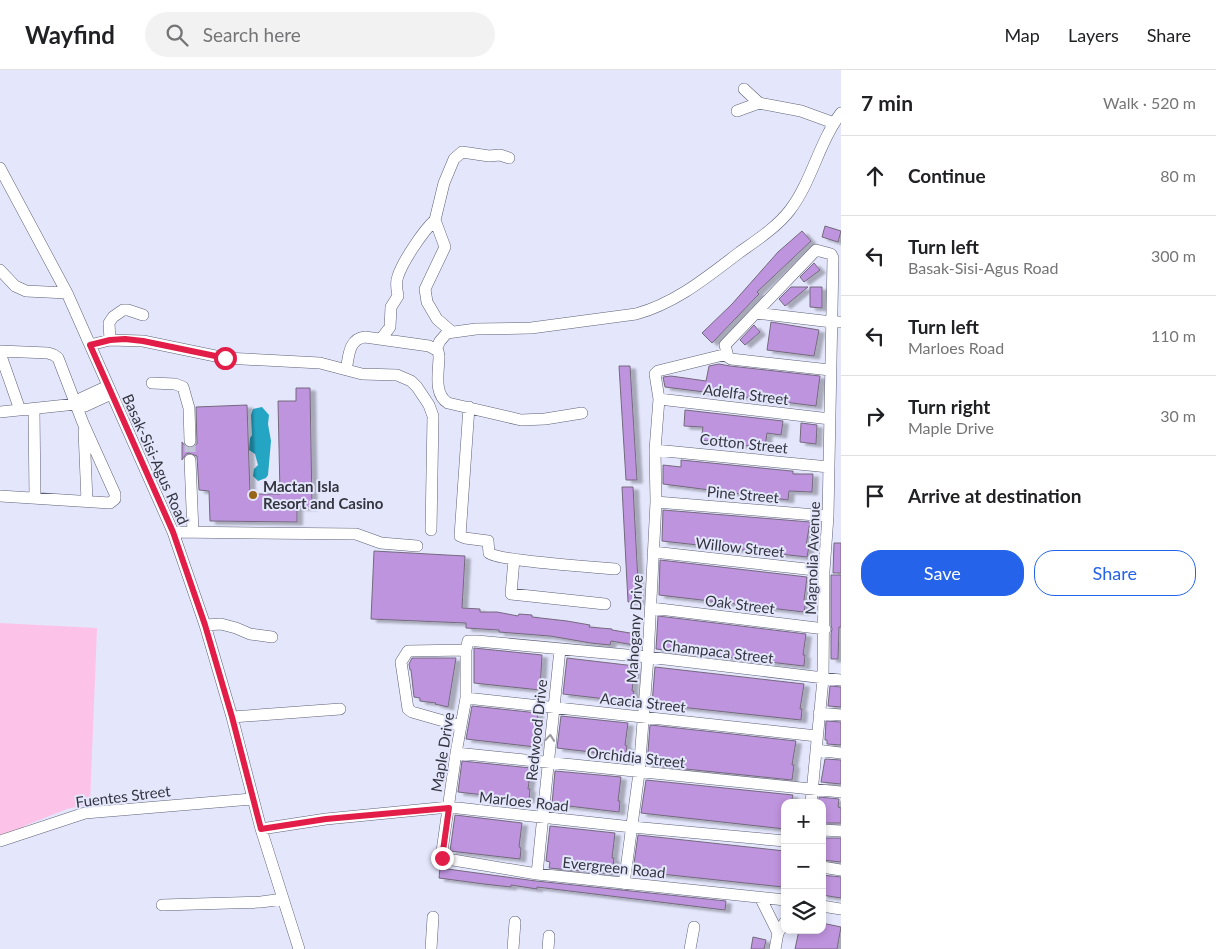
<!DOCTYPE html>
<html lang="en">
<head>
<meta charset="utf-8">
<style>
	:root { --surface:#fff; --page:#f2f2f2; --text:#202124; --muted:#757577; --line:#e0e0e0; --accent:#2563eb }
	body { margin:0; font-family:Lato,sans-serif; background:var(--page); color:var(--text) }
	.controls { position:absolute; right:15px; bottom:15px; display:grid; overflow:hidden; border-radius:10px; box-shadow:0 2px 8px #0003 }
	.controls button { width:45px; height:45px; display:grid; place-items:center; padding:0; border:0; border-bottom:1px solid var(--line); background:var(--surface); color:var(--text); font:25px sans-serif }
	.stop { position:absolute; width:15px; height:15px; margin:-11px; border:4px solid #e11d48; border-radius:50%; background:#fff }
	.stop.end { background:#e11d48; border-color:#fff; box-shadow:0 1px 5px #0008 }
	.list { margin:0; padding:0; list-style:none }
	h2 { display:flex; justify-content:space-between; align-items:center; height:65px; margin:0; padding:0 20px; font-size:21px }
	h2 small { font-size:16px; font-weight:400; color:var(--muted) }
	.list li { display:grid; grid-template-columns:32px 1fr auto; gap:15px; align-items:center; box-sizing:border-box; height:80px; padding:0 20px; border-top:1px solid var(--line) }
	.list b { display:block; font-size:19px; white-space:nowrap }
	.list p { margin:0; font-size:16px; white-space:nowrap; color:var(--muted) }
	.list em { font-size:16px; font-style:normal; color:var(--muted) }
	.actions { display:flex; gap:10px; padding:15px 20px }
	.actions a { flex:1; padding:11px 0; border:1px solid var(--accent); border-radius:20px; text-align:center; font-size:18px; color:var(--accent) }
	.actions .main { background:var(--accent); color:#fff }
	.icon { flex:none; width:28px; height:28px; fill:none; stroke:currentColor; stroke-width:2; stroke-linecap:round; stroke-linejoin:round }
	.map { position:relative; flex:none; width:841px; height:879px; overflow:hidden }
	header { display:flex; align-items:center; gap:30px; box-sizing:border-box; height:70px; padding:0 25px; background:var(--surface); border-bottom:1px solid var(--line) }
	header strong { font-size:24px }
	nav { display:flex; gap:28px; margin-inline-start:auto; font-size:18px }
	.search { width:350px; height:45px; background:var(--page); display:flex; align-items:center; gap:12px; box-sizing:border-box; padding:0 18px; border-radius:28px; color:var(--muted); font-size:19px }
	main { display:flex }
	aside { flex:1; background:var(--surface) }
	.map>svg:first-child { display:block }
	.green { fill:#fdc2e7 }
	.water { fill:#24a5c4 }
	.building { fill:#bf94de; stroke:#74697d; filter:url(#shadow) }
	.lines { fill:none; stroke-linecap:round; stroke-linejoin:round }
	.minor-tunnel { stroke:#c1c3d6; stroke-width:11; stroke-dasharray:11 5.5; stroke-linecap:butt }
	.minor-casing { stroke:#5e6176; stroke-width:12 }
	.minor { stroke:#fff; stroke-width:11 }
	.oneway { stroke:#9a9a9f }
	.route { stroke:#e11d48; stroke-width:6 }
	.poi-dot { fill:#976518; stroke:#e4e7fc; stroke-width:2 }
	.labels { text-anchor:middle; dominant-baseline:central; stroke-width:4; stroke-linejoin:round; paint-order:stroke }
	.street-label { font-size:15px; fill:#34353f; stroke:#e4e7fc }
	.poi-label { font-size:15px; font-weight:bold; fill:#34353f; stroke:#e4e7fc; text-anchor:start }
</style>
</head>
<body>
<header>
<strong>Wayfind</strong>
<div class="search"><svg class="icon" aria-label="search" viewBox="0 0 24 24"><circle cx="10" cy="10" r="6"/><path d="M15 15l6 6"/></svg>Search here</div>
<nav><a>Map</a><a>Layers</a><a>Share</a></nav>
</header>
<main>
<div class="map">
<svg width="841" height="879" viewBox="0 0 841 879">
	<defs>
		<filter id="shadow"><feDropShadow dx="5.5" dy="3" stdDeviation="1" flood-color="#0004"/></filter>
	</defs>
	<rect width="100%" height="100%" fill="#e4e7fc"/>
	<path class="green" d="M 0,553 L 97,558 L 90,734 L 67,739 L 24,756 L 24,758 L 0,766 Z"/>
	<path class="water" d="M 262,337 L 269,345 L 268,354 L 271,371 L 268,405 L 266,408 L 258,411 L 253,406 L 254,399 L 258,395 L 255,384 L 249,380 L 250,368 L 252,365 L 251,345 L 253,339 Z"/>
	<path class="building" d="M 825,156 L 841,161 L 838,172 L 822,167 Z
		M 802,161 L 811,171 L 757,222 L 759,224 L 712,273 L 702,263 L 732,234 L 778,182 Z
		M 814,193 L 820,200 L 804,212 L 800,207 Z
		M 791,217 L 808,217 L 785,236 L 779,229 Z
		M 810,217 L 822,217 L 822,238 L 810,237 Z
		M 771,252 L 819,260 L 814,286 L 767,280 Z
		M 754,255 L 760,262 L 745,275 L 740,270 Z
		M 719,294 L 730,296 L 820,306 L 816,336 L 665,317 L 663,307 L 671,306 L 706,311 L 709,296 Z
		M 619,296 L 630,296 L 637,410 L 626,410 Z
		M 296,318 L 310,318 L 312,437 L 297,437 L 297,452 L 210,451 L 209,421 L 199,420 L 197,386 L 189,383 L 186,384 L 182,390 L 182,372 L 186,377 L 190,378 L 197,374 L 196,337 L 247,335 L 250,424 L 280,424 L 278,331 L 296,331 Z
		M 685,340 L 783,351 L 781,365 L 767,363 L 765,378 L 701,370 L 703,357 L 684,356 Z
		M 801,353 L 817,355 L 816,374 L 800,372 Z
		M 681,390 L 791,401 L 793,401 L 793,404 L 813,404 L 812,422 L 789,421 L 788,430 L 663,414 L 663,395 L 681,397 Z
		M 622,417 L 633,417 L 639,531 L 628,532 Z
		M 663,440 L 810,452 L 806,476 L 809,476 L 807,487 L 662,471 Z
		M 834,473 L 841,473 L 841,503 L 833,503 Z
		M 374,481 L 465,486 L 462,538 L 480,539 L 480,542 L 497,542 L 518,546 L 519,544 L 532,545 L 532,547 L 567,551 L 590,555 L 589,557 L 612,559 L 612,560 L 636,564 L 634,575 L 611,571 L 610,575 L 591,573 L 550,566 L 499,562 L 499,560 L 466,558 L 466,553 L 371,549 Z
		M 660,490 L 807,507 L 804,530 L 806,531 L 804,542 L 659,525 Z
		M 831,505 L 841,505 L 841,557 L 839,557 L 838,589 L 831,589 L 831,564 L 832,559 L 831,555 Z
		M 658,546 L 806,564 L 803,585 L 805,585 L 804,596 L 656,579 Z
		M 474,578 L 542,585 L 540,620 L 474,613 Z
		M 412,588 L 456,588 L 448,637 L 435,634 L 436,633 L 420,631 L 420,628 L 414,627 L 411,600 L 410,600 L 409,594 Z
		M 567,588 L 635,596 L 632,621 L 634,621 L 632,632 L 563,624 Z
		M 655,597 L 804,614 L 800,639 L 802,639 L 801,650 L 652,634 Z
		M 830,616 L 841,617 L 841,637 L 828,636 Z
		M 472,636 L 538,643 L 535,665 L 537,666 L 536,677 L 466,669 Z
		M 561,646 L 628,653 L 625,675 L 627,676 L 625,686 L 557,678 Z
		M 826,651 L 841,652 L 841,675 L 827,674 L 827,670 L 825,670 Z
		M 650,655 L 796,671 L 792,695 L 794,695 L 792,710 L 647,695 Z
		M 825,689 L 841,690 L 841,714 L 821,712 Z
		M 462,691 L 531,698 L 528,719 L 530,719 L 529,730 L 458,722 Z
		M 555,701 L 621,707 L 618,731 L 620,731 L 619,742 L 552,734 Z
		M 646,710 L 793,725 L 791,733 L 785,733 L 785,759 L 641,743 Z
		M 819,727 L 839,729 L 838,737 L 841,738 L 841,753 L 822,753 L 822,733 L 819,733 Z
		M 455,745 L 522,753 L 519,777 L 521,778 L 520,789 L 450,781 Z
		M 550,756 L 615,763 L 612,788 L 614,788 L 612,804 L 549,798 L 550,792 L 546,791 Z
		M 638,765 L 785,781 L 783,817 L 633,801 Z
		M 822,768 L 841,768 L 841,792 L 822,790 Z
		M 440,798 L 536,811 L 726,831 L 725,840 L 537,817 L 537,819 L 511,815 L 511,817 L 484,814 L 439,808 Z
		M 822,805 L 841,807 L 841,828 L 822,825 Z
		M 822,853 L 841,857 L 837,879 L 795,879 L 799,860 L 822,860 Z
		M 753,867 L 766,870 L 764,879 L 751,879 Z"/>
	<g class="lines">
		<path class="minor-tunnel" d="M 190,371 L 190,390"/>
		<defs>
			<path id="minor" d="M 744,19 L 759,33 L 801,41 L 834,53
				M 737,41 L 759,33
				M 0,98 L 67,223 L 173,462 L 205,555 L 232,647 L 261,759 L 299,879
				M 0,200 L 15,216 L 26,221 L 67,223
				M 756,243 L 832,252 L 841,252
				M 452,262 L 437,249 L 427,232 L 425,219 L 445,177 L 435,150 L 444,113 L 454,89 L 462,82 L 489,86 L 500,85 L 509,88
				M 381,269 L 390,257 L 391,237 L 398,226 C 397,220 395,213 398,206 C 403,191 423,161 435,150
				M 110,270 L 109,253 L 113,247 L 123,240 L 128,240 L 143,245
				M 90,275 L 110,270 L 143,271 L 225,288 L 320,293 L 362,304 L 397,305 L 411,311 L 417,317 L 429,335 L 433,346 L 431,460
				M 436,279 L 440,271 L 447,263 L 476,259 L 531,258 L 636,244 C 676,233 707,207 740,182 C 757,170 777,157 790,140 C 812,111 819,72 841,43
				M 0,281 L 48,283 L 54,285 L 58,288 L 83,353 L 115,424 L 115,429 L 110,433 L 0,426
				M 0,283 L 20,340
				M 346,300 C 349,287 348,269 365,267 L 429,276 L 438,281 L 439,286 C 439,301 433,324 448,333 L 521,350 L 545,349 L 582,343
				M 152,313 L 175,314 L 183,317 L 189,338 L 190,371
				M 659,329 L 830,349
				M 76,334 L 82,328 L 108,316
				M 469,337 L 460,466 L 465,468 L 488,471 L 489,483 C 499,491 595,497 615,499
				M 34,339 L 35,428
				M 0,342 L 76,334 L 85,336 L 111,324
				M 84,361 L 87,431
				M 655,380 L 829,397
				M 190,390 L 193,462
				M 656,432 L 828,446
				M 173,462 L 356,464 L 381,473 L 417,476
				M 653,482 L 824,501
				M 514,489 L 511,524 L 605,534
				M 651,538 L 825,559
				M 205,555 L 221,554 L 236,558 L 250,564 L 272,567
				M 466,628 L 817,666
				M 819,643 L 841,645
				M 232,647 L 340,639
				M 461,656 L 412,642 L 408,639 L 401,592 L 408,581 L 466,580
				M 816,680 L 841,683
				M 456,683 L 841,722
				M 811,733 L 823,609 L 824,501 L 828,446 L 833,188 L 831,184 L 816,180 L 725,275 L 728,287 L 731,289 L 830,300
				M 261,759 L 326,749 L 449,737 L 632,757 L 785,771
				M 822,760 L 841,761
				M 0,771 L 85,743 L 252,729
				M 822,797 L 841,800
				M 537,804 L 560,579
				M 624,814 L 639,703 L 648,587 L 656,432 L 655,380 L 659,329 L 655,304 L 658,301 L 727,284
				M 760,827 L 778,863
				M 785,830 L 537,804 L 441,788 L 456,683 L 466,628 L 466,580 L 468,571 L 477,571 L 648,587 L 841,610
				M 162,835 L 261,832 L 283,829
				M 822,836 L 841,839
				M 431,879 L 433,847
				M 513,879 L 515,852
				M 548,879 L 549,866
				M 690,879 L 694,857
				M 775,879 L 778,863 L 785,852"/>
		</defs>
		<use href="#minor" class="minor-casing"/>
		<use href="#minor" class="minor"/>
	</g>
	<defs><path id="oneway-chevron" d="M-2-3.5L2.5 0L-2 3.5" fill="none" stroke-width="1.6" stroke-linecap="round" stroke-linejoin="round" transform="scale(1.25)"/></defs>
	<use class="oneway" href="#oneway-chevron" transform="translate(550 668) rotate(-85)"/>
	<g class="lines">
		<path class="route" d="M 225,288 L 143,271 L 125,269 L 110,270 L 90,275 L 173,462 L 205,555 L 232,647 L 261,759 L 326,749 L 449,738 L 442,788"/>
	</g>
	<circle class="poi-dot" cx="253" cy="425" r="5"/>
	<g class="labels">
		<g class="street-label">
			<text transform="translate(746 324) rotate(7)">Adelfa Street</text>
			<text transform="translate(744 373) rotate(6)">Cotton Street</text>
			<text transform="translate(156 389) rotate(66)">Basak-Sisi-Agus Road</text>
			<text transform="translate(743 424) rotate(5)">Pine Street</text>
			<text transform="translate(740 477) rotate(6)">Willow Street</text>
			<text transform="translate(812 488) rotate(-88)">Magnolia Avenue</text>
			<text transform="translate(740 534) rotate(7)">Oak Street</text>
			<text transform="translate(634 559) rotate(-87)">Mahogany Drive</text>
			<text transform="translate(718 581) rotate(7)">Champaca Street</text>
			<text transform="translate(643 632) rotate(6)">Acacia Street</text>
			<text transform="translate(536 660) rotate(-84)">Redwood Drive</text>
			<text transform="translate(442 682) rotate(-81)">Maple Drive</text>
			<text transform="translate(636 687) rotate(6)">Orchidia Street</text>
			<text transform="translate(123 726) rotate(-7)">Fuentes Street</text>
			<text transform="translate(524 731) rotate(6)">Marloes Road</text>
			<text transform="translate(614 797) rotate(6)">Evergreen Road</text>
		</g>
		<g class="poi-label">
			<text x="263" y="416">Mactan Isla<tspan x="263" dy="17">Resort and Casino</tspan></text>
		</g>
	</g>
</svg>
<div class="controls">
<button>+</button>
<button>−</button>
<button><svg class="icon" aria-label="layers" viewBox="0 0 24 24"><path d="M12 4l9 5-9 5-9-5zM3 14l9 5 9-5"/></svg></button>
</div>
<div class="stop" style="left:225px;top:288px"></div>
<div class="stop end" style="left:442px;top:788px"></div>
</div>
<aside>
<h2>7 min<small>Walk · 520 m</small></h2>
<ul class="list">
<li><svg class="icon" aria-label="ahead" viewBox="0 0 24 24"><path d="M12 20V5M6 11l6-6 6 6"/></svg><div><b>Continue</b></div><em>80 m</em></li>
<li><svg class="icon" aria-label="left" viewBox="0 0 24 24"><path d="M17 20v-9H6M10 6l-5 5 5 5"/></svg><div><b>Turn left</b><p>Basak-Sisi-Agus Road</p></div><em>300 m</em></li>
<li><svg class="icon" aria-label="left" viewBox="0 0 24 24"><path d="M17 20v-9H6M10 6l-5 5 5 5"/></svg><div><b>Turn left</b><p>Marloes Road</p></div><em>110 m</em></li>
<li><svg class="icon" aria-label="right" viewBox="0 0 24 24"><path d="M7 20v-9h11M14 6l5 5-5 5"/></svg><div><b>Turn right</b><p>Maple Drive</p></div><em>30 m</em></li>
<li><svg class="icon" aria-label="arrive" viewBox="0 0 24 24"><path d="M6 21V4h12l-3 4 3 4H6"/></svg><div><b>Arrive at destination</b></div></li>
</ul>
<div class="actions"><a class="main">Save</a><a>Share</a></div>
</aside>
</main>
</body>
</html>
